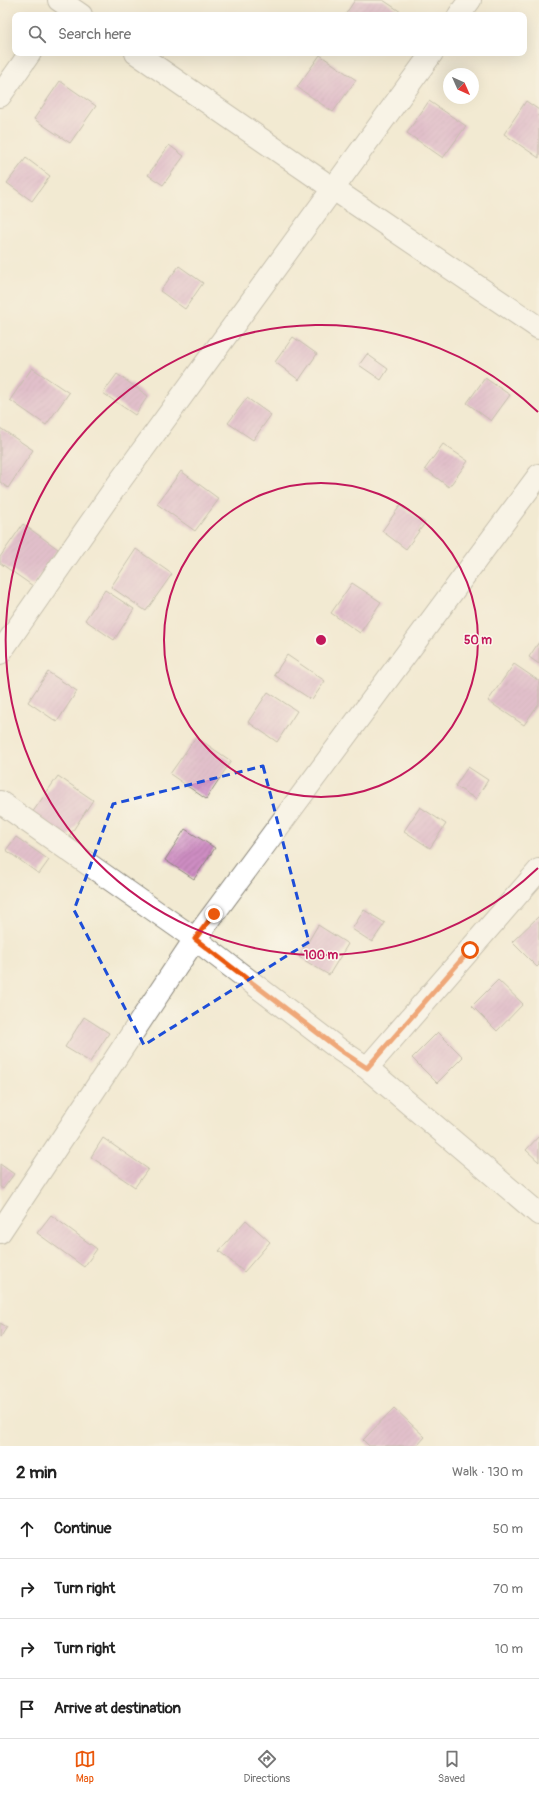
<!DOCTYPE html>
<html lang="en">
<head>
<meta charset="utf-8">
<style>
	:root { --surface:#fff; --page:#f6f6f6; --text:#222; --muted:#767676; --line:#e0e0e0; --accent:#ea580c }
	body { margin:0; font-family:Pangolin,sans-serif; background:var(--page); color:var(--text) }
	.compass { position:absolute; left:443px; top:68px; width:36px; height:36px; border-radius:50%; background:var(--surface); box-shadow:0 4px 16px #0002; rotate:135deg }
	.stop { position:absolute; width:12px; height:12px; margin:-9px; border:3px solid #ea580c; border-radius:50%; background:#fff }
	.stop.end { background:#ea580c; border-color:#fff; box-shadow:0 1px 4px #0008 }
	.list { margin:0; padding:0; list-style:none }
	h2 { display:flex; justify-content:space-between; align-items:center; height:52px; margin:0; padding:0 16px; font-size:17px }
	h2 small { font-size:13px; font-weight:400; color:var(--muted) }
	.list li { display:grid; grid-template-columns:26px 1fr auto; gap:12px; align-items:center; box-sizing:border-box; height:60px; padding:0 16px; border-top:1px solid var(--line) }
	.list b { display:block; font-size:15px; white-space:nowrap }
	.list em { font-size:13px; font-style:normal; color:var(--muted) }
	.icon { flex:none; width:22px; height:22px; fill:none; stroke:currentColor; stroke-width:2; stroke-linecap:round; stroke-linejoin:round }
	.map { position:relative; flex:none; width:539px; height:1446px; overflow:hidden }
	.search { position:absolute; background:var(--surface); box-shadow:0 4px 16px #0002; left:12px; right:12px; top:12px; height:44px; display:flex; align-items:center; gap:10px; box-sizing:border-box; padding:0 14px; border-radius:8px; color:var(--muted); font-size:15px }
	.sheet { height:292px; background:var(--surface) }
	nav { display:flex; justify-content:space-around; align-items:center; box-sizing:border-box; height:56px; border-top:1px solid var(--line); background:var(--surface); font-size:11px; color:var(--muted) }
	nav a { display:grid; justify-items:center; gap:2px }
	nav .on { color:var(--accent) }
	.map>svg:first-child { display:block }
	.building { fill:url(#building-hatch) }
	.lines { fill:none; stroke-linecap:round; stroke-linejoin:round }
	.minor-casing { stroke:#8e8a7e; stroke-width:24 }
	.minor { stroke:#fff; stroke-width:22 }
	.route { stroke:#ea580c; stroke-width:5 }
	.marked { fill:none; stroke:#1d4ed8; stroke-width:3; stroke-dasharray:8 5; stroke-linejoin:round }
	.ring { fill:none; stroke:#c2185b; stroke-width:2 }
	.centre { fill:#c2185b; stroke:#fbf7ec; stroke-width:2 }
	.ring-label { font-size:12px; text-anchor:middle; font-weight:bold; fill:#c2185b; stroke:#fbf7ec; stroke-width:3; stroke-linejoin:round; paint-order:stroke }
</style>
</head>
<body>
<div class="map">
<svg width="539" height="1446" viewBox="0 0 539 1446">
	<defs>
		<pattern id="building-hatch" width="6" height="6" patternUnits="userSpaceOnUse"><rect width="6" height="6" fill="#cd8dc2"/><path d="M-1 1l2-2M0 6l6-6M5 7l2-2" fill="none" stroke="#a7739e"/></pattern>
	</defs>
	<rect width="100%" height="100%" fill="#fbf7ec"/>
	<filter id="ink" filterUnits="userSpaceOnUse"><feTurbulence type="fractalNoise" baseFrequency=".025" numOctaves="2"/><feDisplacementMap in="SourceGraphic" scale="8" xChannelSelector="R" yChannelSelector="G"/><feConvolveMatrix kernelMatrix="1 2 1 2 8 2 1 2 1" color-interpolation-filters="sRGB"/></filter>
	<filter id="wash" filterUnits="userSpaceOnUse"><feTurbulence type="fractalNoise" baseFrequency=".012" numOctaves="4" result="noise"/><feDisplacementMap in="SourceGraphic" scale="16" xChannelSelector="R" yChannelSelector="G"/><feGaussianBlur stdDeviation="0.9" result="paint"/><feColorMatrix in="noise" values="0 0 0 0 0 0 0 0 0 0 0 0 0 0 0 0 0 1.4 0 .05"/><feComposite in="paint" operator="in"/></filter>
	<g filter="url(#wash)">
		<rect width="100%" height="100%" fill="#f2ead2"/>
		<g id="blocks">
			<path class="building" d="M 355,0 L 383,0 L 401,12 L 398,15 L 345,15 Z
				M 320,55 L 356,80 L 333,112 L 297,87 Z
				M 60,81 L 96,106 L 70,143 L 34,119 Z
				M 429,101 L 466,126 L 443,158 L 407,133 Z
				M 526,101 L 539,110 L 539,158 L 504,134 Z
				M 169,145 L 184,156 L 163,185 L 148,175 Z
				M 26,158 L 50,176 L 32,201 L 7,183 Z
				M 179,266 L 203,283 L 185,309 L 160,291 Z
				M 293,337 L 317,354 L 299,380 L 275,362 Z
				M 367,354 L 388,369 L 381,380 L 359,365 Z
				M 32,368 L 69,393 L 46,425 L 10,400 Z
				M 117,374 L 148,396 L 135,415 L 103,393 Z
				M 485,378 L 510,395 L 491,421 L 467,403 Z
				M 247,398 L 271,415 L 253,440 L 228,423 Z
				M 0,428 L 33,450 L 8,488 L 0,482 Z
				M 443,444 L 468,461 L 449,487 L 425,469 Z
				M 181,471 L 219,499 L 195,531 L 157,504 Z
				M 400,506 L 425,523 L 406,549 L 382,531 Z
				M 23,524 L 58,549 L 33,586 L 0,563 L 0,557 Z
				M 136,549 L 172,574 L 146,611 L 111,587 Z
				M 352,583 L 381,602 L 360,633 L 331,613 Z
				M 105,590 L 134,609 L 114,640 L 85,620 Z
				M 539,642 L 539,664 L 529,657 Z
				M 287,655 L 325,681 L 312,700 L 274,675 Z
				M 514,664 L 539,681 L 539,703 L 524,725 L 488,701 Z
				M 48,672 L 77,691 L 57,722 L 28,702 Z
				M 268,692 L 297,711 L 277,742 L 248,722 Z
				M 196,737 L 231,761 L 206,799 L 170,774 Z
				M 468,767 L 488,780 L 476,799 L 455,786 Z
				M 58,776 L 93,800 L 68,838 L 32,813 Z
				M 420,807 L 446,824 L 430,848 L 404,831 Z
				M 185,829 L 215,848 L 194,879 L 165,860 Z
				M 16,837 L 49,860 L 39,874 L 6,850 Z
				M 364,910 L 385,923 L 372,942 L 352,929 Z
				M 539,916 L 539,965 L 537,967 L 512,942 Z
				M 318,925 L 348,944 L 329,975 L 299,957 Z
				M 498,980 L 523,1004 L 497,1031 L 472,1006 Z
				M 84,1017 L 109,1033 L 90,1062 L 65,1047 Z
				M 438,1032 L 463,1057 L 437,1083 L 412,1058 Z
				M 539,1136 L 539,1162 L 526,1150 Z
				M 103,1138 L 148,1169 L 135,1187 L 91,1157 Z
				M 0,1164 L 14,1174 L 3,1189 L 0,1187 Z
				M 51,1215 L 97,1249 L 84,1267 L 37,1233 Z
				M 246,1220 L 270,1242 L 244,1272 L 219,1251 Z
				M 0,1323 L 7,1327 L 0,1338 Z
				M 394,1408 L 425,1437 L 417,1446 L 369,1446 L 363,1440 Z"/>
		</g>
	</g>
	<g filter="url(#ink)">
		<use href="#blocks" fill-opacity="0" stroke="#8e8a7e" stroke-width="1"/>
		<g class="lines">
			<defs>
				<path id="minor" d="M 59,0 L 81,15
					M 459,15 L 470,0
					M 136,53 L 332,188 L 539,328
					M 0,96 L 30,53
					M 0,653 L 112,492 L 432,53
					M 0,802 L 195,939 L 340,1050 L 367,1068 L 539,1214
					M 367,1068 L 539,870
					M 0,1232 L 195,939 L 539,475"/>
			</defs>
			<use href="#minor" class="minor-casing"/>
			<use href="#minor" class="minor"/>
		</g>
	</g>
	<g class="lines" filter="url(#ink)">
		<path class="route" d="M 214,914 L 195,939 L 340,1050 L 367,1068 L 470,950"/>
	</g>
	<path d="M0 0H539V1446H0ZM 263,766 L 309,942 L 144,1045 L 74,910 L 113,804 Z" fill="#f2ead2" fill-opacity=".55" fill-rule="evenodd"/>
	<path class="marked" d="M 263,766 L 309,942 L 144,1045 L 74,910 L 113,804 Z"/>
	<g class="ring">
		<circle cx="321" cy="640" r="157"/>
		<path d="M538 868A315 315 0 1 1 538 412"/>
	</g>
	<circle cx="321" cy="640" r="6" class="centre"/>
	<g class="ring-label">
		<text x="478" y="644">50 m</text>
		<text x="321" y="959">100 m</text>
	</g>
</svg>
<svg class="compass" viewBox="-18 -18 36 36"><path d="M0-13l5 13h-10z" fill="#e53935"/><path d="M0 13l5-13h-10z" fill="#767676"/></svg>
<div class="stop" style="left:470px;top:950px"></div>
<div class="stop end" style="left:214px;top:914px"></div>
<div class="search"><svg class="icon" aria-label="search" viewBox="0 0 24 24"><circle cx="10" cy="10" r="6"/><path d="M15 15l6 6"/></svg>Search here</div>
</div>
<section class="sheet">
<h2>2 min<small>Walk · 130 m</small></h2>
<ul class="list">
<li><svg class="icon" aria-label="ahead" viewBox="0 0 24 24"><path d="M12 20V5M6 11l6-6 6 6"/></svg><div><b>Continue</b></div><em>50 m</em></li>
<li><svg class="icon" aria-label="right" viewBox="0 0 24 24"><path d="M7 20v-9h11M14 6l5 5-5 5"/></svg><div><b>Turn right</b></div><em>70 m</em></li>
<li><svg class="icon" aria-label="right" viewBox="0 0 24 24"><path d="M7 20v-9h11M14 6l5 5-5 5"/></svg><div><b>Turn right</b></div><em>10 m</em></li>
<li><svg class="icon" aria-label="arrive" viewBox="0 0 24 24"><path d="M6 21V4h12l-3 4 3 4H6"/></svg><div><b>Arrive at destination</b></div></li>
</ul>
</section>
<nav>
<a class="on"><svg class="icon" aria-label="map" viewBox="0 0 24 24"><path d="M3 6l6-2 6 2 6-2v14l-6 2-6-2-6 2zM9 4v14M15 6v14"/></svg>Map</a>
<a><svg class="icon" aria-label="directions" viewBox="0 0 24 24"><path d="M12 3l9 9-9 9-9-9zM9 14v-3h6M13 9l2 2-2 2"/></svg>Directions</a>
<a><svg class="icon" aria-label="saved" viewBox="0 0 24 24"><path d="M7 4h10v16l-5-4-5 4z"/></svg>Saved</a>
</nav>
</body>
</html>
